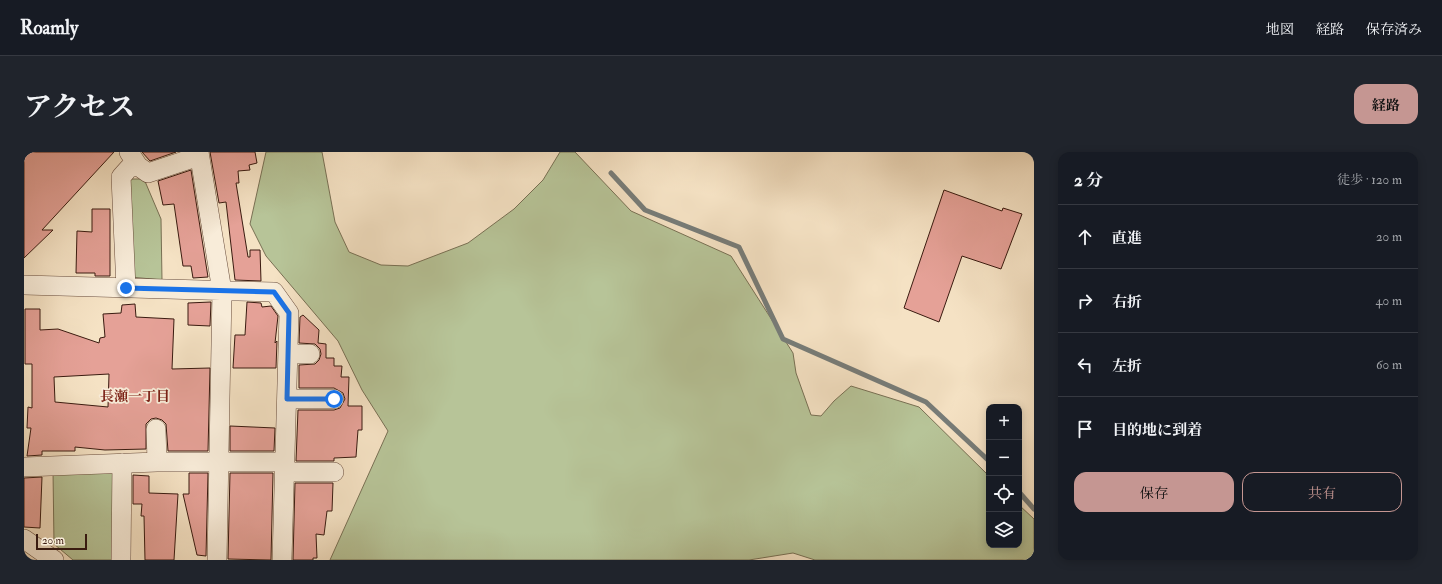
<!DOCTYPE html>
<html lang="ja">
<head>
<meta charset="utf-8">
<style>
	:root { --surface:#171b24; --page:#20242c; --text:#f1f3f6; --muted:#9ea1a6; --line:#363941; --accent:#c59692 }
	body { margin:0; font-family:"IM FELL Double Pica","Noto Serif JP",serif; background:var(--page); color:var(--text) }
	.controls { position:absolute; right:12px; bottom:12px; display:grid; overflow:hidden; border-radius:8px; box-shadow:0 2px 10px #0003 }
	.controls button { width:36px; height:36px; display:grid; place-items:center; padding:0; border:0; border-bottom:1px solid var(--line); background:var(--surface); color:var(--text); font:20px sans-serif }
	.scale { position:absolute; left:12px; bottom:10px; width:51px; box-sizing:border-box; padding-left:4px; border:2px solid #3a1b10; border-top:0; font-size:11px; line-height:14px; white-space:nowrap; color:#3a1b10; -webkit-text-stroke:3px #f8ecd9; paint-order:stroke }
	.stop { position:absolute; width:12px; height:12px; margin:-9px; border:3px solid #1a73e8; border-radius:50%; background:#fff }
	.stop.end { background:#1a73e8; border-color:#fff; box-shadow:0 1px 4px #0008 }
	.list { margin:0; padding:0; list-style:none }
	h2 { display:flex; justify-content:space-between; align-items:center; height:52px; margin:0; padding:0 16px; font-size:17px }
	h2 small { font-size:13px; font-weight:400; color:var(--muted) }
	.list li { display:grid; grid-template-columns:26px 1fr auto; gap:12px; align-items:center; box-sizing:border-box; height:64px; padding:0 16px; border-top:1px solid var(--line) }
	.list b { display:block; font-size:15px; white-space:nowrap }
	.list em { font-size:13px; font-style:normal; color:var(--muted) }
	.actions { display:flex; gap:8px; padding:12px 16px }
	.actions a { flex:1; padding:9px 0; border:1px solid var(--accent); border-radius:12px; text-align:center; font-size:14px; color:var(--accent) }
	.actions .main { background:var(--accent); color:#111 }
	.icon { flex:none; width:22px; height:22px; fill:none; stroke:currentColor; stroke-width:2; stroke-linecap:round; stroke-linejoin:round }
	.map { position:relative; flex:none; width:1010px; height:408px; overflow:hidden; border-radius:12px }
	header { display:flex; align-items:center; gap:24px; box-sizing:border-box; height:56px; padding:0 20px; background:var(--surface); border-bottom:1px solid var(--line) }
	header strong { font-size:19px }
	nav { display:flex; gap:22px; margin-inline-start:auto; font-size:14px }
	.intro { display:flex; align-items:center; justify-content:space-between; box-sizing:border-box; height:96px; padding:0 24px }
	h1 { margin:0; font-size:28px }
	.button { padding:10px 18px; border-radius:12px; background:var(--accent); color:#111; font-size:14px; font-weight:700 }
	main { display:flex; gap:24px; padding:0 24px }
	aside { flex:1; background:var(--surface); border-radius:12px; box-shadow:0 2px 10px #0003 }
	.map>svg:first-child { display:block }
	.green { fill:#b7c498; stroke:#787054 }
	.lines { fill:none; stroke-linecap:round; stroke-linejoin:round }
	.stream { stroke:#777c78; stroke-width:5 }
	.building { fill:#e5a197; stroke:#3a1b10; fill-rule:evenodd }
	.minor-casing { stroke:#694d3d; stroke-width:20 }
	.minor { stroke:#f8ecd9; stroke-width:19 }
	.route { stroke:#1a73e8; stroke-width:5 }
	.labels { text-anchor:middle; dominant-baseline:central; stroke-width:3.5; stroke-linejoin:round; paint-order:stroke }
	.neighbourhood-label { font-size:14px; font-weight:bold; fill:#7a1f14; stroke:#f8ecd9 }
</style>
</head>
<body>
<header>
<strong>Roamly</strong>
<nav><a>地図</a><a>経路</a><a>保存済み</a></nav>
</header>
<div class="intro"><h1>アクセス</h1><a class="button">経路</a></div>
<main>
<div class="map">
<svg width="1010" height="408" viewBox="0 0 1010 408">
	<rect width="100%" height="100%" fill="#f5e2c4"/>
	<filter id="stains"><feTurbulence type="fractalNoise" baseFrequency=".005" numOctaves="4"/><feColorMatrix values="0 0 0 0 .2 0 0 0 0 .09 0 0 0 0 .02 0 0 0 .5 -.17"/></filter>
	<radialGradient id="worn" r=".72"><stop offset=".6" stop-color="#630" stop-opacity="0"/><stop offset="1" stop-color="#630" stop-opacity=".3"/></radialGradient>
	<path class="green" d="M 242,0 L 298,0 L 311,70 L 325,100 L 357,113 L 384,114 L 444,91 L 490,57 L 519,28 L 536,0 L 551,0 L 607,59 L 707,104 L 769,201 L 772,221 L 787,263 L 797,264 L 810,249 L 827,234 L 895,255 L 965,324 L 965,393 L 995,393 L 995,353 L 1010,367 L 1010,408 L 791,408 L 769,401 L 725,408 L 306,408 L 364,279 L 338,238 L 314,189 L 242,104 L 226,72 Z
		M 103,27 L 120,27 L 137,67 L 138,128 L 107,125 Z
		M 90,315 L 89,408 L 49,408 L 30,392 L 29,319 Z"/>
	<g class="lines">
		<path class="stream" d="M 587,21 L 621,58 L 715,95 L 759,187 L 902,250 L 965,309
			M 995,340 L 1010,357"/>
	</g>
	<path class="building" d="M 0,0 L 90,0 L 18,78 L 29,78 L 0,106 Z
		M 118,0 L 152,0 L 126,9 Z
		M 186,0 L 231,0 L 233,11 L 225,13 L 226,18 L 214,19 L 215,31 L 212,31 L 224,105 L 226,105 L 226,98 L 236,98 L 237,129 L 211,128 L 202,50 L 195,51 Z
		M 167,18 L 184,125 L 169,126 L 167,114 L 159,114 L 150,52 L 139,53 L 134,29 Z
		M 920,38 L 978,59 L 979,56 L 998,62 L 977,117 L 938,104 L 915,170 L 880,156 Z
		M 68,57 L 86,57 L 86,124 L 71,124 L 71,121 L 52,121 L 53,79 L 68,80 Z
		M 187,150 L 186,174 L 164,173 L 164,151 Z
		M 223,150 L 237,151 L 238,155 L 247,154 L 254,164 L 251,191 L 253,189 L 252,216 L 209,216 L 211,183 L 221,183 Z
		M 111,152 L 112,165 L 150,167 L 148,217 L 186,216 L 184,299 L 144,299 L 142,272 L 138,268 L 132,266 L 127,267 L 122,272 L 122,297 L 81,298 L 51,295 L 51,299 L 18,299 L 18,303 L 3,304 L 7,276 L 3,276 L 4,255 L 8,256 L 8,212 L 1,212 L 1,157 L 16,157 L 16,178 L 34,177 L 75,191 L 76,186 L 81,185 L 79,162 L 97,161 L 98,153 ZM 85,222 L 84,255 L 31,250 L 30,225 Z
		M 279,163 L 295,178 L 294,191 L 302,192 L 302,206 L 310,206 L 310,214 L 318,214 L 317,225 L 325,225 L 324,254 L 338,254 L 338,278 L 334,278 L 332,305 L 310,306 L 310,309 L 272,309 L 274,258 L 310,258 L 316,256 L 321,247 L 319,241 L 310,236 L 275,236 L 275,213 L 291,212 L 295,208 L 297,202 L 296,197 L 291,192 L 275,191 L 276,165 Z
		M 206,274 L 251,276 L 250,299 L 206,299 Z
		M 165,321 L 184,321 L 182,404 L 173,403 L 159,342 L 165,342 Z
		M 206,321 L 249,321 L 247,408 L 204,407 Z
		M 109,323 L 125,324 L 125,341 L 154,342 L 150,408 L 121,408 L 120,364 L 117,364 L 118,352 L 109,352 Z
		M 18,325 L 16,376 L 0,375 L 0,326 Z
		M 271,331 L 309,331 L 308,359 L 303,359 L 300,383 L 292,382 L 293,406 L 289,406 L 289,408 L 269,408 Z"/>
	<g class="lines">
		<defs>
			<path id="minor" d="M 105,0 L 114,14 L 124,21 L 175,4
				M 175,0 L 198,139 L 193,408
				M 0,133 L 250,140 L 265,161 L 258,408
				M 102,136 L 97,25 L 105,16 L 114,14
				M 265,202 L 286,202
				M 263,247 L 310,247
				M 132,277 L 133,310
				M 0,315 L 133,310 L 261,310
				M 261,320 L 310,320
				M 0,387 L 30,408
				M 97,408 L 98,311"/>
		</defs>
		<use href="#minor" class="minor-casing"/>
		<use href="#minor" class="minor"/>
	</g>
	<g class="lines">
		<path class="route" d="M 102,136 L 250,140 L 265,161 L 263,247 L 310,247"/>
	</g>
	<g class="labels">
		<g class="neighbourhood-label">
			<text x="111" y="244">長瀬一丁目</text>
		</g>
	</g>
	<rect width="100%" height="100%" filter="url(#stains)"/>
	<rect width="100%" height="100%" fill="url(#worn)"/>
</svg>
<div class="controls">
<button>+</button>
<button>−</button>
<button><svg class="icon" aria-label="locate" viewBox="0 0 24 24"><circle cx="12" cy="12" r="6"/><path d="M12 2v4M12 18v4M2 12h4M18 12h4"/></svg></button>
<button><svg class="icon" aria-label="layers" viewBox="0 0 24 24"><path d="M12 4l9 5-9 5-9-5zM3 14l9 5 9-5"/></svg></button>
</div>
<div class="scale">20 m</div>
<div class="stop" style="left:310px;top:247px"></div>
<div class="stop end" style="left:102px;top:136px"></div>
</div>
<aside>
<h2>2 分<small>徒歩 · 120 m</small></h2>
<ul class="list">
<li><svg class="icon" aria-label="ahead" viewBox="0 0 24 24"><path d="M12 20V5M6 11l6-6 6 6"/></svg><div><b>直進</b></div><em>20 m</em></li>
<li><svg class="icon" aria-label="right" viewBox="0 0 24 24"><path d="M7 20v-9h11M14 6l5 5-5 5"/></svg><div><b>右折</b></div><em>40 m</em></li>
<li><svg class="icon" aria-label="left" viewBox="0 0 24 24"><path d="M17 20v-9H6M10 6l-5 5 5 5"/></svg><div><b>左折</b></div><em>60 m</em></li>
<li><svg class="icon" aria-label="arrive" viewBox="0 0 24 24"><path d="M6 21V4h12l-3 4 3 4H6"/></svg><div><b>目的地に到着</b></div></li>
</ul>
<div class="actions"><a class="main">保存</a><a>共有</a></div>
</aside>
</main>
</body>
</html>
